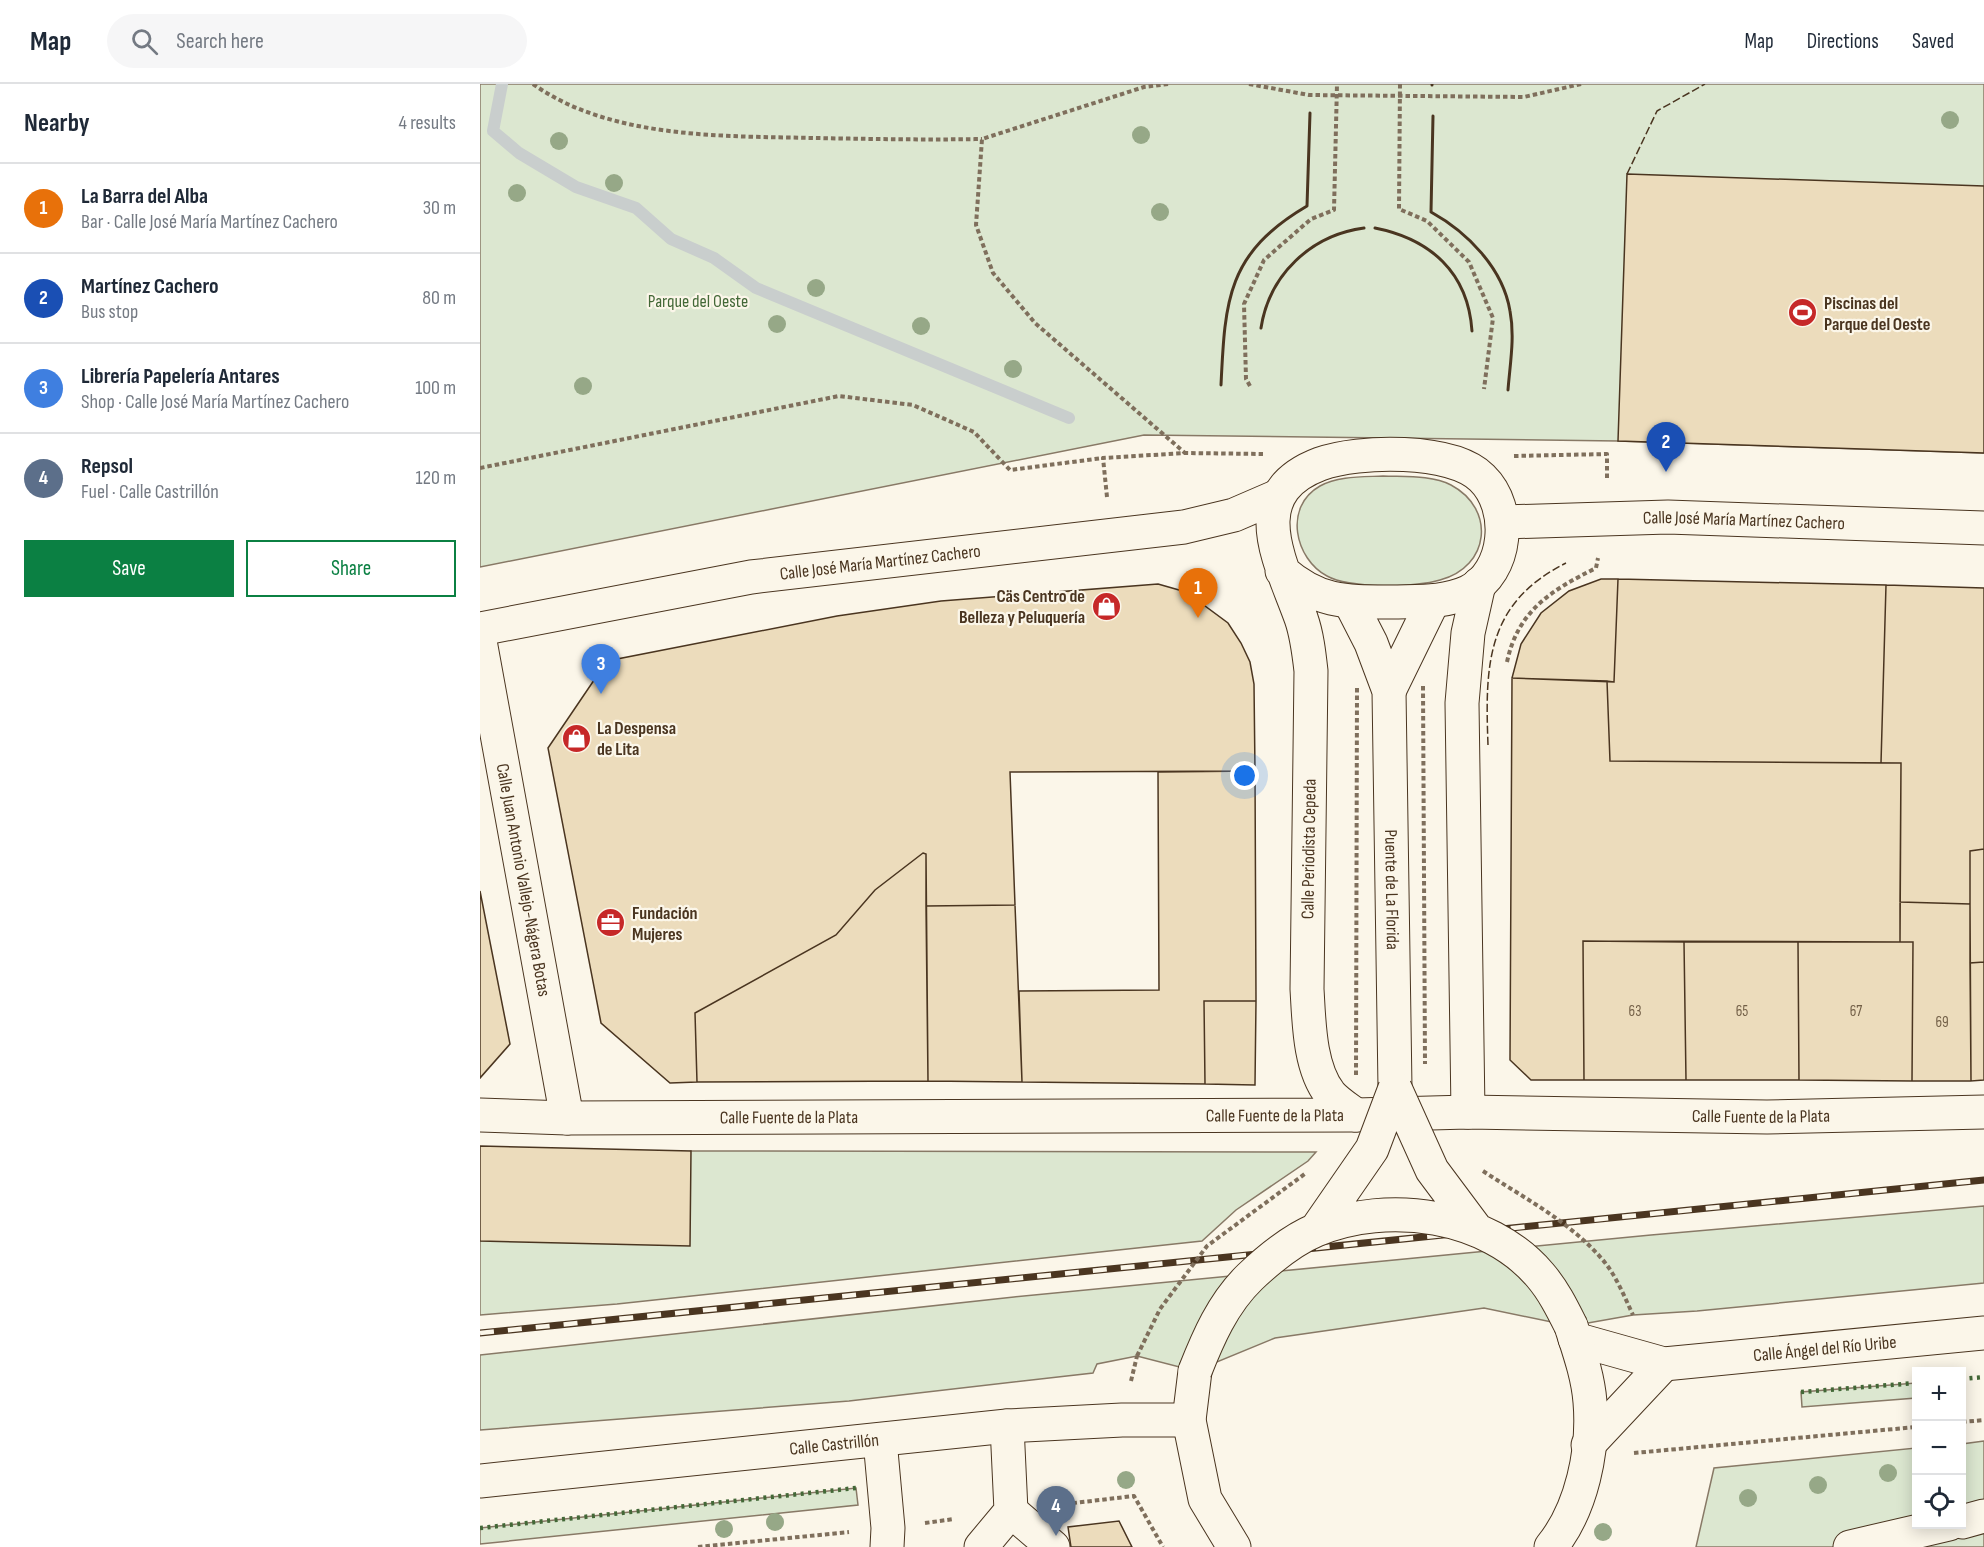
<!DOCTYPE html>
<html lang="en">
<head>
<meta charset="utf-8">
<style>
	:root { --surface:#fff; --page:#f6f6f7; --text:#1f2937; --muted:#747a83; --line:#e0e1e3; --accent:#0b8043 }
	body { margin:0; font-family:"Sofia Sans Condensed",sans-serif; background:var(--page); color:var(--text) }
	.controls { position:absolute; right:18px; bottom:18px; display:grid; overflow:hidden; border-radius:0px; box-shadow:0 3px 15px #0003 }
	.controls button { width:54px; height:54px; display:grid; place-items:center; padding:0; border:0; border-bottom:2px solid var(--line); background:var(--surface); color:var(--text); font:30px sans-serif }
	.you { position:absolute; left:765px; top:692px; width:21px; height:21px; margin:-15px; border:4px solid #fff; border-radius:50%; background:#1a73e8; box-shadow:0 0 0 9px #1a73e833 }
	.badge { display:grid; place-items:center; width:39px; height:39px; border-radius:50%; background:var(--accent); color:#fff; font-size:20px; font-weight:700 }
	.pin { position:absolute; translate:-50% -50px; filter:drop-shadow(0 2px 3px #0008) }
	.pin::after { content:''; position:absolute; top:32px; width:21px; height:18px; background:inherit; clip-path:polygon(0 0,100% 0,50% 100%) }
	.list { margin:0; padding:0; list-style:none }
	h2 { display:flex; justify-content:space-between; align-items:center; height:78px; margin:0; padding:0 24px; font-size:26px }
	h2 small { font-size:20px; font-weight:400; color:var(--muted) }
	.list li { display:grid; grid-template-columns:39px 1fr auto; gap:18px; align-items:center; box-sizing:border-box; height:90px; padding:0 24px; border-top:2px solid var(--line) }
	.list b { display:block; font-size:22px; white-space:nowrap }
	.list p { margin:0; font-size:20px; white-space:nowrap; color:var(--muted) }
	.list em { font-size:20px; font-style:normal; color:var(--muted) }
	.actions { display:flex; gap:12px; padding:18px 24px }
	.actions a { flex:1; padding:14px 0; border:2px solid var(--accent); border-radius:0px; text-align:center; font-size:21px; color:var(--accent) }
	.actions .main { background:var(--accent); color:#fff }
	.icon { flex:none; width:33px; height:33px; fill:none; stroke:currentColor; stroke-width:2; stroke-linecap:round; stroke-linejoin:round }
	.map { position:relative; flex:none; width:1504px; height:1463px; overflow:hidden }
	header { display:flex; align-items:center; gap:36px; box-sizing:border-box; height:84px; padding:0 30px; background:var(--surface); border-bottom:2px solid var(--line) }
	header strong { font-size:28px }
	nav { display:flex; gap:33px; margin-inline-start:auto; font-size:21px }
	.search { width:420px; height:54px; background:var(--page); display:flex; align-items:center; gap:15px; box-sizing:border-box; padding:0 21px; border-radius:33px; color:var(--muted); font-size:22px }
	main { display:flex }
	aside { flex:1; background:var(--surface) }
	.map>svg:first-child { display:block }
	.green { fill:#dce7d0; stroke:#887966; stroke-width:1.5 }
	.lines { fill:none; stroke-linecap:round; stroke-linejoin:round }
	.stream { stroke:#c9cecd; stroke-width:12 }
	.building { fill:#ecdcbc; stroke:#4a3520; stroke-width:1.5 }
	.minor-casing { stroke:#4a3520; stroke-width:35 }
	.major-casing { stroke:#4a3520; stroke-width:35 }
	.path { stroke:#7f6f5c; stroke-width:4; stroke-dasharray:4.5 3; stroke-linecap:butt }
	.minor { stroke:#fbf6e9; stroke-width:33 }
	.major { stroke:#fbf6e9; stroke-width:33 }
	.rail-casing { stroke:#4a3520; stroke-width:7 }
	.rail { stroke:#fbf6e9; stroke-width:4.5; stroke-dasharray:14; stroke-linecap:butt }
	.minor-bridge-casing { stroke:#4a3520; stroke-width:35; stroke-linecap:butt }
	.path-bridge { stroke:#7f6f5c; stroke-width:4; stroke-dasharray:4.5 3; stroke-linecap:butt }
	.minor-bridge { stroke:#fbf6e9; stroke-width:33 }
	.hedge { stroke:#436837; stroke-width:4.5; stroke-dasharray:3 4.5; stroke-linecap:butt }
	.fence { stroke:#4a3520; stroke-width:1.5; stroke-dasharray:8 3; stroke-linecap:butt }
	.wall { stroke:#4a3520; stroke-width:3 }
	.tree { fill:#96a887 }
	.labels { text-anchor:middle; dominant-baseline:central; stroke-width:4.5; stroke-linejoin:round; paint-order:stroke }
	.number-label { font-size:15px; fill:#725f47 }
	.park-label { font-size:18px; fill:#436837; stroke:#fbf6e9 }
	.poi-label { font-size:18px; font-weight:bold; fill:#4a3520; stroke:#fbf6e9; text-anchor:start }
	.street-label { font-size:18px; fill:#4a3520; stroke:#fbf6e9 }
</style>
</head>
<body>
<header>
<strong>Map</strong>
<div class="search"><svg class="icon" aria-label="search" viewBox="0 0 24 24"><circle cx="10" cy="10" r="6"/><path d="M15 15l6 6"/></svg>Search here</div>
<nav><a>Map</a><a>Directions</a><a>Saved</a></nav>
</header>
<main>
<aside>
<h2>Nearby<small>4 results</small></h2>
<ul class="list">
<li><span class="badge" style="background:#e8710a">1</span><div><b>La Barra del Alba</b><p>Bar · Calle José María Martínez Cachero</p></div><em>30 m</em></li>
<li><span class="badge" style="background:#1a4fb4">2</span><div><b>Martínez Cachero</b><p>Bus stop</p></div><em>80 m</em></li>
<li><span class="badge" style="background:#3f7fe0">3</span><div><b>Librería Papelería Antares</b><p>Shop · Calle José María Martínez Cachero</p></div><em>100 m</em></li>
<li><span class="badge" style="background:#5c6f8a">4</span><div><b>Repsol</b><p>Fuel · Calle Castrillón</p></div><em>120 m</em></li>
</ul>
<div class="actions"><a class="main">Save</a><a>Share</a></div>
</aside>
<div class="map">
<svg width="1504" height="1463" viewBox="0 0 1504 1463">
	<rect width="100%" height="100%" fill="#fbf6e9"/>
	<path class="green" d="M 0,0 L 1504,0 L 1504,369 L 1138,357 L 664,351 L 0,483 Z
		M 903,392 C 924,393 952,391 971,401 C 1016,425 1010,483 960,496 C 936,503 870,505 847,492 C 815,475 803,423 840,402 C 858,392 882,393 903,392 Z
		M 211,1067 L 836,1068 L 828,1077 L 756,1126 L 722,1157 L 137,1220 L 0,1231 L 0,1157 Z
		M 1504,1122 L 1504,1199 L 1217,1227 L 1153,1231 L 1091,1242 L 1004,1224 L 795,1254 L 715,1287 L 657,1272 L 617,1280 L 613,1289 L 369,1317 L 0,1346 L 0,1271 L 534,1213 L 1171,1151 Z
		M 1436,1299 L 1436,1314 L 1322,1323 L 1321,1308 Z
		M 1504,1357 L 1504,1463 L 1216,1463 L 1234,1384 L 1436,1364 L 1436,1440 L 1482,1440 L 1482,1360 Z
		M 376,1404 L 378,1421 L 0,1460 L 0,1444 Z"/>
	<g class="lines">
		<path class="stream" d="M 22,0 L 13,47 L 39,69 L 96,103 L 156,124 L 191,155 L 234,174 L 276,204 L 589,334"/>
	</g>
	<path class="building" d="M 1147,90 L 1504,102 L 1504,369 L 1138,357 Z
		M 1121,495 L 1138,495 L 1134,598 L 1032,594 L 1041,560 L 1061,529 L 1089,507 Z
		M 1138,495 L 1406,501 L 1401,679 L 1130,677 L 1127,597 L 1134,598 Z
		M 678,500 L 706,508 L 748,539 L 761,559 L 770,578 L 774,600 L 775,687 L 530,688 L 535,821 L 446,822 L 446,770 L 443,769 L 395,806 L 356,851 L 215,929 L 217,998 L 190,999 L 121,939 L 68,664 L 127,577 L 357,532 L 461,517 Z
		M 1406,501 L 1504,504 L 1504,765 L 1490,767 L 1490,820 L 1420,818 L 1421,679 L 1401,679 Z
		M 1032,594 L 1127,597 L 1130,677 L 1421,679 L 1420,858 L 1103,857 L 1104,996 L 1051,996 L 1030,976 Z
		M 775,687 L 776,917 L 724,917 L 725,1000 L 542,998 L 539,907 L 679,906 L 678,688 Z
		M 1504,765 L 1504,878 L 1490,879 L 1490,767 Z
		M 443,769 L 446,770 L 448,997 L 217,998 L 215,929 L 356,851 L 395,806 Z
		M 0,807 L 30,960 L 0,994 Z
		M 1420,818 L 1490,820 L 1491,997 L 1432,997 L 1433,858 L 1420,858 Z
		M 535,821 L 542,998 L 448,997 L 446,822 Z
		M 1103,857 L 1204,858 L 1206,996 L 1104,996 Z
		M 1204,858 L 1318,858 L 1319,996 L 1206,996 Z
		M 1318,858 L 1433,858 L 1432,997 L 1319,996 Z
		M 1504,878 L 1504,996 L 1491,997 L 1490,879 Z
		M 724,917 L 776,917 L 775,1001 L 725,1000 Z
		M 0,1062 L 211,1067 L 210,1162 L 0,1157 Z
		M 639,1437 L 652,1463 L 591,1463 L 588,1443 Z"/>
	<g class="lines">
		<defs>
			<g id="minor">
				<path id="s1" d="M 1024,438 L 1188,433 L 1504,444"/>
				<path d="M 802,487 C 839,519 865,518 912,518 C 937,517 964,519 988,508 C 1028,488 1033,424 1002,394 C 972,364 878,366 840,380 C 761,410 801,478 821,534 C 827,551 829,569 831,587 L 827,905 C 829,937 829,983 850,1010 C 857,1018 868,1025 876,1031"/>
				<path id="s2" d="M 870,518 L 891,559 L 909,607 L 915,1004"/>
				<path id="s3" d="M 0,545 L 271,493 L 704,443 L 754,431 L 798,412"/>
				<path id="s4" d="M 0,557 L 87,1034"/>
				<path d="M 909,607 L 953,517"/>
				<path d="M 988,1028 L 982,619 L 988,549 L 999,500"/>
				<path id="s5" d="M 1095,1255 L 1184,1280 L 1504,1249"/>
				<path d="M 715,1287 L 709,1336 L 725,1415 L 754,1463"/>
				<path d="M 400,1356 L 408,1444 L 407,1463"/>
				<path d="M 1108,1361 L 1184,1280"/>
				<path id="s6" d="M 0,1397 L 527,1342 L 642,1336 L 709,1336"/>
				<path d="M 531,1427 L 573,1463"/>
				<path d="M 1482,1438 L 1504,1432"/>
				<path d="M 501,1463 L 531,1427 L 527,1342"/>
				<path d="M 1071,1463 C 1102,1425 1114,1366 1110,1318 C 1108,1292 1099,1267 1091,1242"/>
				<path d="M 1370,1463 L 1469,1440"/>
			</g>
			<g id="major">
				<path id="s7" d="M 0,1031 L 87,1034 L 876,1031 L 988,1028 L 1287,1033 L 1504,1028"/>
			</g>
		</defs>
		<use href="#minor" class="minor-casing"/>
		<use href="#major" class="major-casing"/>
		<path class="path" d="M 53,0 C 130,55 243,52 334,54 C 390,55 446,56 502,55
			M 688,0 L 664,3 L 502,55 L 496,141 L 513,189 L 555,239 L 705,369
			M 769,0 L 829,11 L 1044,13 L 1101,0
			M 920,0 L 919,125 L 947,137 L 989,178 L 1013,234 L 1004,305
			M 770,302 L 766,295 L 764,220 L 784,176 L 831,135 L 854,126 L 857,0
			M 1034,372 L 1127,370 L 1127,395
			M 0,384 L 359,312 L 433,321 L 494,348 L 530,386 L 623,374
			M 627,413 L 623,374 L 705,369 L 783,370
			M 1027,578 C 1038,526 1072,506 1116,484 L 1118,474
			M 651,1297 L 657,1272
			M 1482,1338 L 1504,1336
			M 1154,1369 L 1436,1343
			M 585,1420 L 654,1412 L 683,1463
			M 445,1439 L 474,1435
			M 218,1463 L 369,1448"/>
		<use href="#minor" class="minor"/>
		<use href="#major" class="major"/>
		<defs>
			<path id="rail" d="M 0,1249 L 1504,1096"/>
		</defs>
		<use href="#rail" class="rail-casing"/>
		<use href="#rail" class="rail"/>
		<defs>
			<path id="minor-bridge" d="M 915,1004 L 952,1086 L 996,1145
				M 836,1146 L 892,1065 L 915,1004
				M 715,1287 C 728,1254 743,1219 770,1193 C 788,1176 812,1156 836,1146 C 908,1116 1008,1130 1060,1191 C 1073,1206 1082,1224 1091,1242"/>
		</defs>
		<use href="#minor-bridge" class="minor-bridge-casing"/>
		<path class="path-bridge" d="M 943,602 L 945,980
			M 876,991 L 877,603
			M 1003,1087 C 1044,1114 1089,1137 1122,1175 C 1136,1191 1144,1212 1153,1231
			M 657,1272 L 680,1225 L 727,1162 L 826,1089"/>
		<use href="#minor-bridge" class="minor-bridge"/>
		<path class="hedge" d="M 1482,1295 L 1504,1293
			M 1321,1308 L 1436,1299
			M 0,1444 L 376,1404"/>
		<path class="fence" d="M 1147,90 L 1177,27 L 1225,0
			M 1008,661 C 1005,581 1006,519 1086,479"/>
		<path class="wall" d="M 952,0 L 952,1
			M 953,32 L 951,128 C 987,148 1023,184 1030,227 C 1035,253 1030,280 1028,306
			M 895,144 C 950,155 988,188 992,247
			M 781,244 C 789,191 831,151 884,144
			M 741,301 C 745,216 747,169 827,122 L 830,29"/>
	</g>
	<g class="tree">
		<circle cx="1470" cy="36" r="9"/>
		<circle cx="661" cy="51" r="9"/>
		<circle cx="79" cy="57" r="9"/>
		<circle cx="134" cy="99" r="9"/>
		<circle cx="37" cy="109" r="9"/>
		<circle cx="680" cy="128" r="9"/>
		<circle cx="336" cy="204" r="9"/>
		<circle cx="297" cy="240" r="9"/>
		<circle cx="441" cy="242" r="9"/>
		<circle cx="533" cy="285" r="9"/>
		<circle cx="103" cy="302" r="9"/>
		<circle cx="1408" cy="1389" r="9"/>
		<circle cx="646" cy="1396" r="9"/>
		<circle cx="1338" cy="1401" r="9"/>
		<circle cx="1268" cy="1414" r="9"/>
		<circle cx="295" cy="1438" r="9"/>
		<circle cx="244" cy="1445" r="9"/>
		<circle cx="1123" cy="1448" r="9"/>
	</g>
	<defs>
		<symbol id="stadium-disc" viewBox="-11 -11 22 22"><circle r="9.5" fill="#c62828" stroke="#fbf6e9"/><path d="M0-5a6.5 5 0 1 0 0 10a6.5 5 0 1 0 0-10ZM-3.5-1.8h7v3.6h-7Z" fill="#fff"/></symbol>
		<symbol id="shop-disc" viewBox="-11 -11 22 22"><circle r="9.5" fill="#c62828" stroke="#fbf6e9"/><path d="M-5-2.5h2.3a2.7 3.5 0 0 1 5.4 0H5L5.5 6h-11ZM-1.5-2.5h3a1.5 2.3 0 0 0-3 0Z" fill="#fff"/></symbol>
		<symbol id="office-disc" viewBox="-11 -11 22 22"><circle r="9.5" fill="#c62828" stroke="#fbf6e9"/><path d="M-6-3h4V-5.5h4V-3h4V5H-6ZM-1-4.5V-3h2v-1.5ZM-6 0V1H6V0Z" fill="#fff"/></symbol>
	</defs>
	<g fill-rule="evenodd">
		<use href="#stadium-disc" x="1306" y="212" width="33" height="33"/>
		<use href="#shop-disc" x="610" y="506" width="33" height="33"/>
		<use href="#shop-disc" x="80" y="638" width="33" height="33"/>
		<use href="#office-disc" x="114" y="822" width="33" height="33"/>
	</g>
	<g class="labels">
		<g class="number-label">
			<text x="1155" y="927">63</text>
			<text x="1262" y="927">65</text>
			<text x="1376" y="927">67</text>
			<text x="1462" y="938">69</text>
		</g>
		<g class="park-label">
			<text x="218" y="217">Parque del Oeste</text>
		</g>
		<g class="poi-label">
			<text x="1344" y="219">Piscinas del<tspan x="1344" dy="21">Parque del Oeste</tspan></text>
			<text x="605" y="512" text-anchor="end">Cäs Centro de<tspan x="605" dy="21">Belleza y Peluquería</tspan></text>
			<text x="117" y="644">La Despensa<tspan x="117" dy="21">de Lita</tspan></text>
			<text x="152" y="829">Fundación<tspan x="152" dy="21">Mujeres</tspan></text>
		</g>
		<g class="street-label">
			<text stroke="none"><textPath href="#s1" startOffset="240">Calle José María Martínez Cachero</textPath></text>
			<text stroke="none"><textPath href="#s3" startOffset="406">Calle José María Martínez Cachero</textPath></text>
			<text transform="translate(829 765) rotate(-89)">Calle Periodista Cepeda</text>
			<text stroke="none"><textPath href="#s4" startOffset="243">Calle Juan Antonio Vallejo-Nágera Botas</textPath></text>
			<text stroke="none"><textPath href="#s2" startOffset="296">Puente de La Florida</textPath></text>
			<text stroke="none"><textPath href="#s7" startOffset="795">Calle Fuente de la Plata</textPath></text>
			<text stroke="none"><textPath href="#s7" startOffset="1281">Calle Fuente de la Plata</textPath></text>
			<text stroke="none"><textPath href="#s7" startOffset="309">Calle Fuente de la Plata</textPath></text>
			<text stroke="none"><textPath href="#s5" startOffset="254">Calle Ángel del Río Uribe</textPath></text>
			<text stroke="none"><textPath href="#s6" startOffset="356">Calle Castrillón</textPath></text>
		</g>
	</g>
</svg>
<div class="controls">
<button>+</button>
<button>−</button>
<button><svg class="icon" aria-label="locate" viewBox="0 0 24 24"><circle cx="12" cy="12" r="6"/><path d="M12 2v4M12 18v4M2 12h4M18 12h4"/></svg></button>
</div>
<div class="you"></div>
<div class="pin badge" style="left:718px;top:534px;background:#e8710a">1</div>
<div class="pin badge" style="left:1186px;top:388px;background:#1a4fb4">2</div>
<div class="pin badge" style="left:121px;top:610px;background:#3f7fe0">3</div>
<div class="pin badge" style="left:576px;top:1452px;background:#5c6f8a">4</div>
</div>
</main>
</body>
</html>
